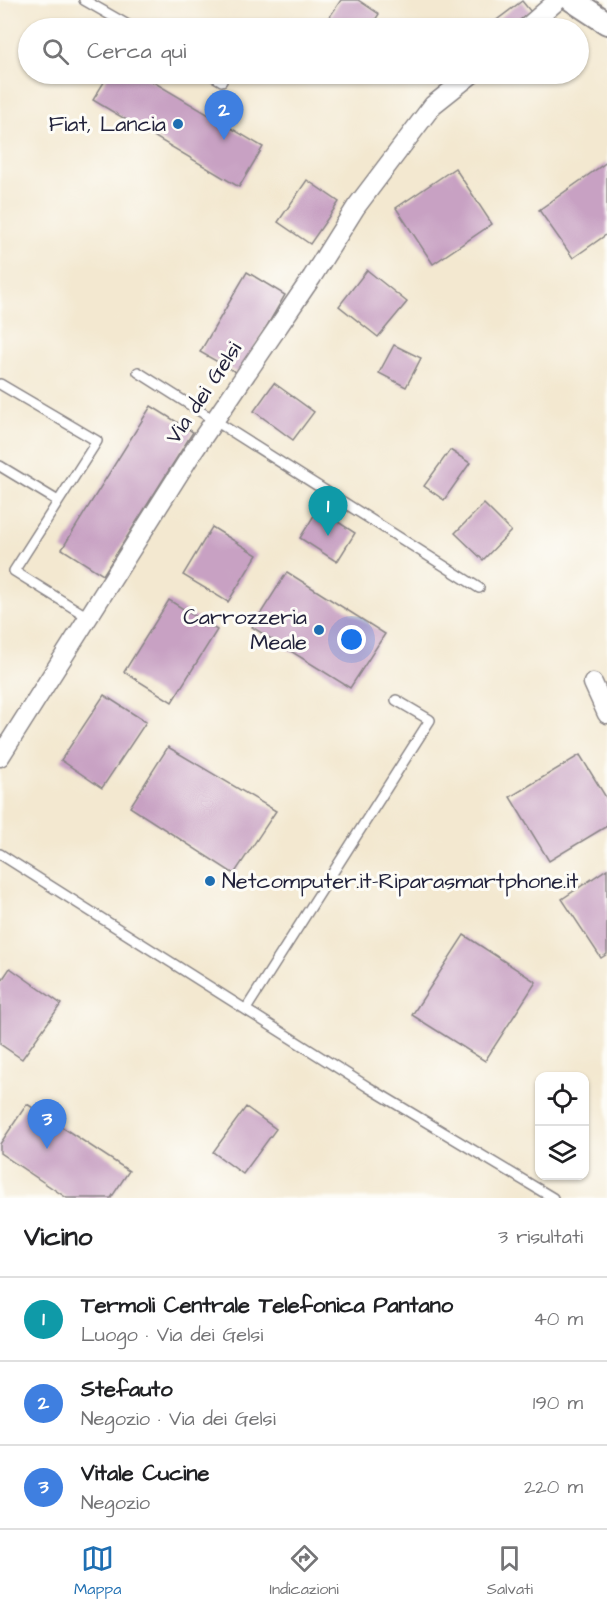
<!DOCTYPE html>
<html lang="it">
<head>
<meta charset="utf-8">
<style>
	:root { --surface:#fff; --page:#f2f2f2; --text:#202124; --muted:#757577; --line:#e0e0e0; --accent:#1f6fb2 }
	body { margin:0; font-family:"Architects Daughter",sans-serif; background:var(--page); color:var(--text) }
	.controls { position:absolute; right:18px; bottom:18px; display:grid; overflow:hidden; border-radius:12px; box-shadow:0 2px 4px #0004 }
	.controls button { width:54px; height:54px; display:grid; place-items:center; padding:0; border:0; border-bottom:2px solid var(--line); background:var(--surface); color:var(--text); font:30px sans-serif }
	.you { position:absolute; left:352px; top:640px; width:21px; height:21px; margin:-15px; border:4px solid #fff; border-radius:50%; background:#1a73e8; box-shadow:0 0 0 9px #1a73e833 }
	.badge { display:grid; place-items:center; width:39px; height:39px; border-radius:50%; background:var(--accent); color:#fff; font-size:20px; font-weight:700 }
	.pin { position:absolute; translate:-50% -50px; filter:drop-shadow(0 2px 3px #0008) }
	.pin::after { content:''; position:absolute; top:32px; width:21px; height:18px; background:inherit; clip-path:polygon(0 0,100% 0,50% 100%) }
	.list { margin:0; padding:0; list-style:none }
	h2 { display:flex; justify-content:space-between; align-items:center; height:78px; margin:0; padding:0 24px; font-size:26px }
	h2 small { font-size:20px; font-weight:400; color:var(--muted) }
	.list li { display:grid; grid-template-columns:39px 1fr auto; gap:18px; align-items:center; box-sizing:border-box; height:84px; padding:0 24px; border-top:2px solid var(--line) }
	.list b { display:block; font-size:22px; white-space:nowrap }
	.list p { margin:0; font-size:20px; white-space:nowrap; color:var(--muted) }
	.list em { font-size:20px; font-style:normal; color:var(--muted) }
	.icon { flex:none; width:33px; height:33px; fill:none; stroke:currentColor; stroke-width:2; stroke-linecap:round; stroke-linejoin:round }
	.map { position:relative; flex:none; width:607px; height:1198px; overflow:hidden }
	.search { position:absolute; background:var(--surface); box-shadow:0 2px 4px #0004; left:18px; right:18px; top:18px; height:66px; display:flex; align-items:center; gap:15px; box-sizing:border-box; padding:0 21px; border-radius:33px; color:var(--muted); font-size:22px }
	.sheet { height:330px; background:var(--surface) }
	nav { display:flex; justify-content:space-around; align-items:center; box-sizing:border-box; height:84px; border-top:2px solid var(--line); background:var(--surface); font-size:16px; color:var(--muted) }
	nav a { display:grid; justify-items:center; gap:3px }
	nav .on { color:var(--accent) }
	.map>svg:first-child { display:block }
	.building { fill:#c8a1c3 }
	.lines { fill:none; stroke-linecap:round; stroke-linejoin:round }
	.service-casing { stroke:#8a8586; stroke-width:12 }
	.minor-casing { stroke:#8a8586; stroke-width:21 }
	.tertiary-casing { stroke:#8a8586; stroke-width:26 }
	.service { stroke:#fff; stroke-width:9 }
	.minor { stroke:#fff; stroke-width:18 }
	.tertiary { stroke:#fff; stroke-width:22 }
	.poi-dot { fill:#1f6fb2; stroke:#fdfcf7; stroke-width:2 }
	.labels { text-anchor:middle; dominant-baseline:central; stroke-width:6; stroke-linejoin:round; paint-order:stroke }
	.poi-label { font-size:22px; fill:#22223b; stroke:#fdfcf7; text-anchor:end }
	.street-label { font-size:22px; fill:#22223b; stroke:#fdfcf7 }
</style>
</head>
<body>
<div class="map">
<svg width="607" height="1198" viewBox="0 0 607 1198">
	<rect width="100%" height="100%" fill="#fdfcf7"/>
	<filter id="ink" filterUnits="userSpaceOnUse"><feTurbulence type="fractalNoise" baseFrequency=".0167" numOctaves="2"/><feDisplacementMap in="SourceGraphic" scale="12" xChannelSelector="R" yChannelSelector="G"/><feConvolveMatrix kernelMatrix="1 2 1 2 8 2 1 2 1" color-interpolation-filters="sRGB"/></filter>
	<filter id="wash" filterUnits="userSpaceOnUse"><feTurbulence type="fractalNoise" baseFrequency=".008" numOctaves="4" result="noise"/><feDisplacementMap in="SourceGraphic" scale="24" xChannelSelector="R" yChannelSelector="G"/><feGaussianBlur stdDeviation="1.35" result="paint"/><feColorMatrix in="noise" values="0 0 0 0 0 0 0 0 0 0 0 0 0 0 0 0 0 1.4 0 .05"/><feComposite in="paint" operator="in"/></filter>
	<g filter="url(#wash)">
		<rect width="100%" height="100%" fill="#f3e8d0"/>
		<g id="blocks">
			<path class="building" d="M 341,0 L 358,0 L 379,14 L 370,28 L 322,28 Z
				M 522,1 L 531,12 L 509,28 L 486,28 Z
				M 109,74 L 140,74 L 263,147 L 239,187 L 93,100 Z
				M 607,162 L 607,234 L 573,258 L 539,210 Z
				M 455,168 L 492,224 L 433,264 L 396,208 Z
				M 307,180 L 339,202 L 310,244 L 278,222 Z
				M 367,270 L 407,302 L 378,337 L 339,306 Z
				M 247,272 L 285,295 L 239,374 L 200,352 Z
				M 394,345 L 421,358 L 406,387 L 379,373 Z
				M 274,383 L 314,412 L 293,440 L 254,411 Z
				M 151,406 L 193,432 L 103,575 L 62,549 Z
				M 450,450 L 470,463 L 444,500 L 424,486 Z
				M 484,504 L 511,531 L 483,560 L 455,533 Z
				M 318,509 L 355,533 L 337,562 L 300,538 Z
				M 212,527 L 257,555 L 228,602 L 183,575 Z
				M 287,572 L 385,634 L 350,688 L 252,627 Z
				M 169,600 L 217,630 L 172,702 L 124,672 Z
				M 104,695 L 146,722 L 102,788 L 61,760 Z
				M 168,747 L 276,811 L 234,874 L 130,807 Z
				M 580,755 L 607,799 L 607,826 L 549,861 L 510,797 Z
				M 607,869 L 607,954 L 601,958 L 562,899 Z
				M 464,935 L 536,982 L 485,1061 L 412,1015 Z
				M 10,968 L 61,1004 L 22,1059 L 0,1044 L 0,983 Z
				M 27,1104 L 129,1171 L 111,1198 L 67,1198 L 0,1153 L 0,1144 Z
				M 246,1107 L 276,1129 L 243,1174 L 213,1152 Z"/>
		</g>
	</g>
	<g filter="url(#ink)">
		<use href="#blocks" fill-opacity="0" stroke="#8a8586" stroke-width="1.5"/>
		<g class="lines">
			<defs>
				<path id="service" d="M 84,0 L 133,28
					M 210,74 L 222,81
					M 138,372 L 479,588
					M 0,384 L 97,441 L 14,571 L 88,617
					M 0,466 L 58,501
					M 0,854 L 368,1087 L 553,1198
					M 246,1009 L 430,720 L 396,700"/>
				<path id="minor" d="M 526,28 L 558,0
					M 593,683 L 607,714
					M 0,757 L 191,455 L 312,277 L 356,207 L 433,105 L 472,74"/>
				<path id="tertiary" d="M 572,0 L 607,23"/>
			</defs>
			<use href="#service" class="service-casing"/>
			<use href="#minor" class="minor-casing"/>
			<use href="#tertiary" class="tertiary-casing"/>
			<use href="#service" class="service"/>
			<use href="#minor" class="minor"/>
			<use href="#tertiary" class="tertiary"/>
		</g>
	</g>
	<g class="poi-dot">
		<circle cx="178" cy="124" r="6"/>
		<circle cx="319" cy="630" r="6"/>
		<circle cx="210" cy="881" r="6"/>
	</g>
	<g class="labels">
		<g class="poi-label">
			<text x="166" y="124">Fiat, Lancia</text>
			<text x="307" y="617">Carrozzeria<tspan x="307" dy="25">Meale</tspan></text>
			<text x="222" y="881" text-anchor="start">Netcomputer.it-Riparasmartphone.it</text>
		</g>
		<g class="street-label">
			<text transform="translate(204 393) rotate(-56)">Via dei Gelsi</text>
		</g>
	</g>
</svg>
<div class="controls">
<button><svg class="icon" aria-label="locate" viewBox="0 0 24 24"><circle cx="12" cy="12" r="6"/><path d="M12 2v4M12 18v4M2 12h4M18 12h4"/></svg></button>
<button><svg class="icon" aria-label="layers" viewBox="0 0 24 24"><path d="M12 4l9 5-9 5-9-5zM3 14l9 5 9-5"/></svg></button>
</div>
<div class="you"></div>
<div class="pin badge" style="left:328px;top:536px;background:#0f9aa8">1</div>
<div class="pin badge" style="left:224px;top:140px;background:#3f7fe0">2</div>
<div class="pin badge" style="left:47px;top:1149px;background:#3f7fe0">3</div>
<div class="search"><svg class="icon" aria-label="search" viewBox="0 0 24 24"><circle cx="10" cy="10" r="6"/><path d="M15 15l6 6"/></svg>Cerca qui</div>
</div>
<section class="sheet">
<h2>Vicino<small>3 risultati</small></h2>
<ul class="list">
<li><span class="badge" style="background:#0f9aa8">1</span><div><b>Termoli Centrale Telefonica Pantano</b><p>Luogo · Via dei Gelsi</p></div><em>40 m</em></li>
<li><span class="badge" style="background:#3f7fe0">2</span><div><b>Stefauto</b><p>Negozio · Via dei Gelsi</p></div><em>190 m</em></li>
<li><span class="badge" style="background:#3f7fe0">3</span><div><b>Vitale Cucine</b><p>Negozio</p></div><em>220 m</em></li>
</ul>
</section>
<nav>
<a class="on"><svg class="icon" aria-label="map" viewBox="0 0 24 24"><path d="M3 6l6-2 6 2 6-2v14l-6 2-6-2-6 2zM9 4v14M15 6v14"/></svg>Mappa</a>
<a><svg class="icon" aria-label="directions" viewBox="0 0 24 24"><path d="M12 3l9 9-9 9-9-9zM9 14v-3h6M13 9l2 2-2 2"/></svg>Indicazioni</a>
<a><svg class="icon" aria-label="saved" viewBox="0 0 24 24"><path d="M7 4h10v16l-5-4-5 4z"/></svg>Salvati</a>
</nav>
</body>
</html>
